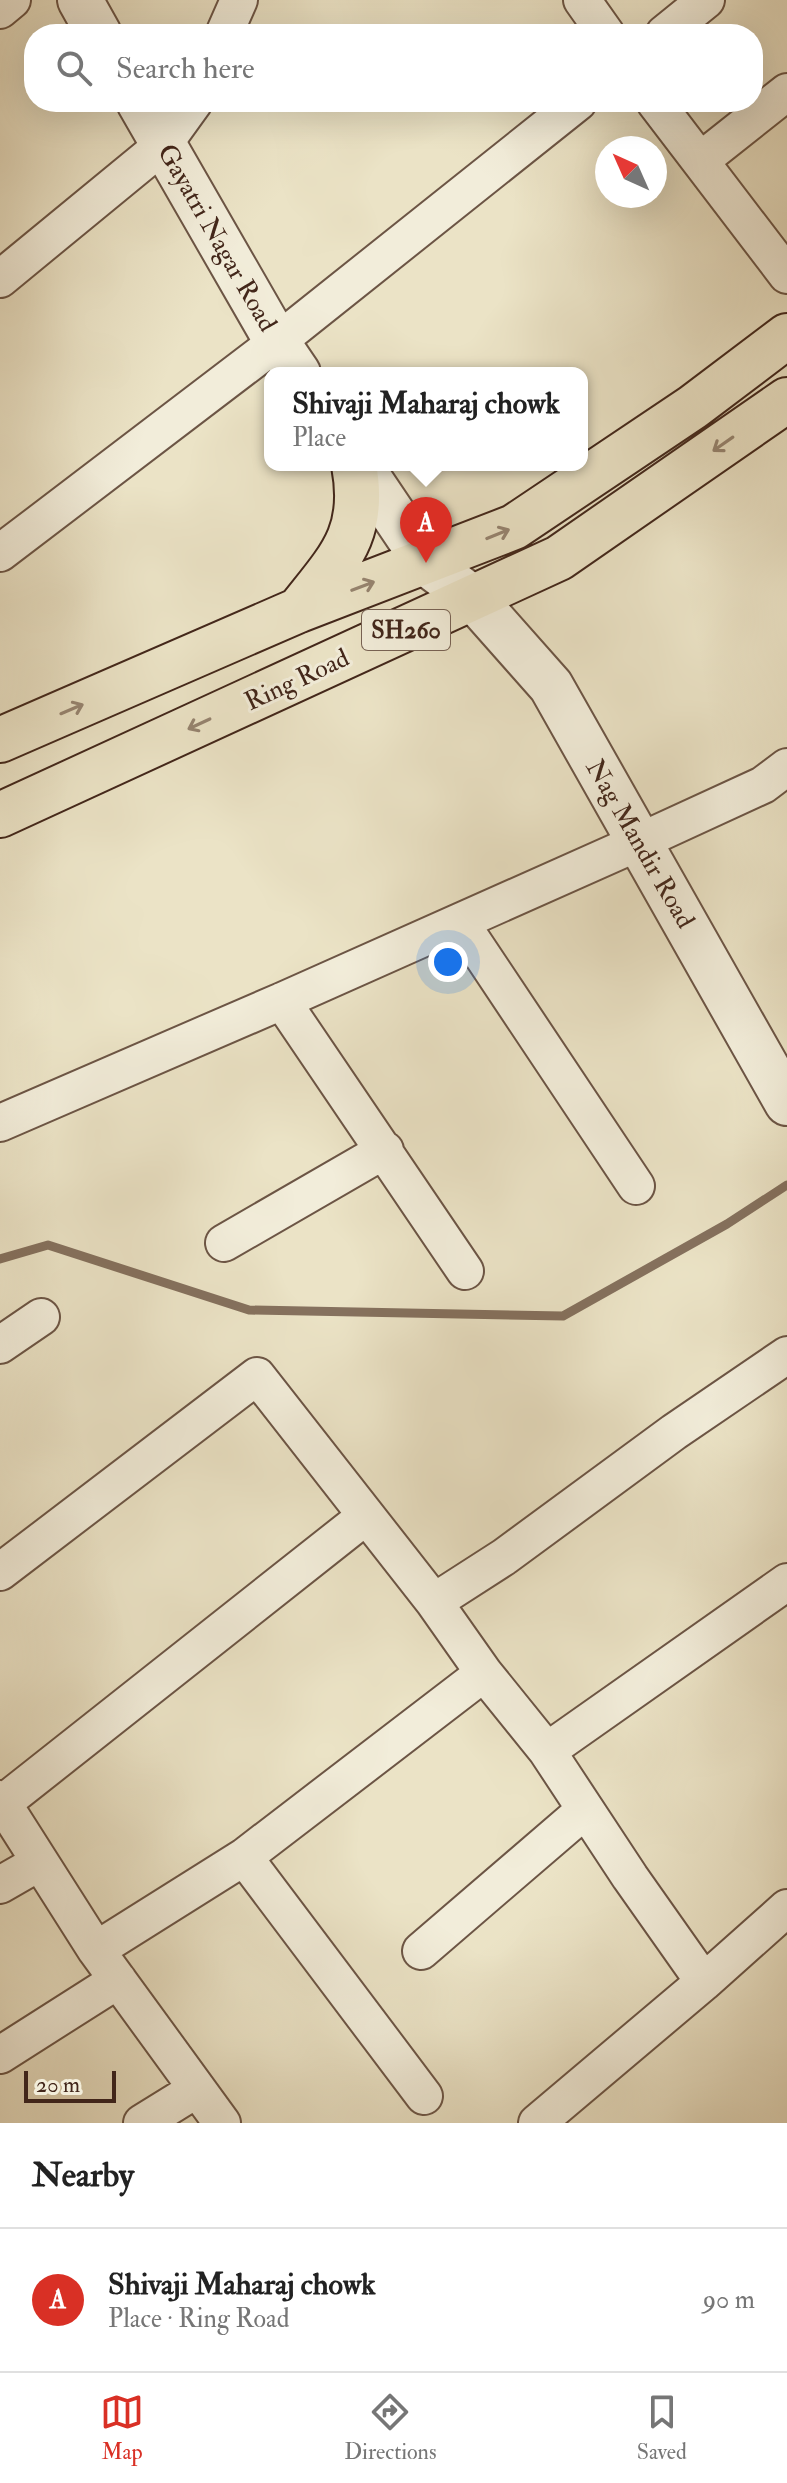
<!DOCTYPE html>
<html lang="en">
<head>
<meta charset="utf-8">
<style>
	:root { --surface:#fff; --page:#f2f2f2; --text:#222; --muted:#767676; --line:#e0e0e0; --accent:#d93025 }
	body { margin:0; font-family:"IM FELL Double Pica",serif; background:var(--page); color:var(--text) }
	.compass { position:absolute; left:595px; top:136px; width:72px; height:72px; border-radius:50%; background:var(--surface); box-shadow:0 8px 32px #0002; rotate:315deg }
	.scale { position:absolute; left:24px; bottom:20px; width:92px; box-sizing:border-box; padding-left:8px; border:4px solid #42261a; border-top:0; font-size:22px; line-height:28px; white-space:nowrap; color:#42261a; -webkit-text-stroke:6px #f2edda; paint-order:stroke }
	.you { position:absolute; left:448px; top:962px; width:28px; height:28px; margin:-20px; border:6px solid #fff; border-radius:50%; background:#1a73e8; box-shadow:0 0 0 12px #1a73e833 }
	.badge { display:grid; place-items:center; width:52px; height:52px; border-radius:50%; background:var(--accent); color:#fff; font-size:26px; font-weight:700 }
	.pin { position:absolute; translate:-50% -66px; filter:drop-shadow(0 2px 4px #0008) }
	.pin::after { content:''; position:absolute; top:42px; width:28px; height:24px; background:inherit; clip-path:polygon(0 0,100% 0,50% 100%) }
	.popup { position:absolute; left:264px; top:367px; width:324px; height:104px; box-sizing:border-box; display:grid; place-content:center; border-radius:16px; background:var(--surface); filter:drop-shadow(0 2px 6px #0005); font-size:26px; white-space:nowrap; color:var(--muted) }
	.popup b { font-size:30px; color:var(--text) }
	.popup::after { content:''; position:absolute; left:50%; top:100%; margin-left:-16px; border:16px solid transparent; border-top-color:var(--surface) }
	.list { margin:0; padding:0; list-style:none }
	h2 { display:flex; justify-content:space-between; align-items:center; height:104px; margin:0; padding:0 32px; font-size:34px }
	h2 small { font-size:26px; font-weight:400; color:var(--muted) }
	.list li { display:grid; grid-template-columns:52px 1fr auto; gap:24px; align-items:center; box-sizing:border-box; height:144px; padding:0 32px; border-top:2px solid var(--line) }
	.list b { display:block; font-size:30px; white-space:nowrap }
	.list p { margin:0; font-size:26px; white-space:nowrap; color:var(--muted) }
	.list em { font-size:26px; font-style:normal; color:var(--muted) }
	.icon { flex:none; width:44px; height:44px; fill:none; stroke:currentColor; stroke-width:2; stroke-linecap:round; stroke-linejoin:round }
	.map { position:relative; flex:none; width:787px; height:2123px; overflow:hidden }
	.search { position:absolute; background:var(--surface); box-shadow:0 8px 32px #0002; left:24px; right:24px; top:24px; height:88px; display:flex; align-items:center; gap:20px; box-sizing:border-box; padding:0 28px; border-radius:32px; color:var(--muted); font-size:30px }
	.sheet { height:248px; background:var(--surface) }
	nav { display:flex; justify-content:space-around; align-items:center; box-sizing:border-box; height:112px; border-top:2px solid var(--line); background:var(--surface); font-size:22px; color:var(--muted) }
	nav a { display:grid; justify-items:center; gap:4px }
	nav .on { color:var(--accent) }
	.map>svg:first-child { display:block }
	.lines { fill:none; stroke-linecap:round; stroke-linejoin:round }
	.stream { stroke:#85715e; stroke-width:9 }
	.minor-casing { stroke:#6c5545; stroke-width:40 }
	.tertiary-casing { stroke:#6c5545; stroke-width:48 }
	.primary-casing { stroke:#42261a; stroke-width:48 }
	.minor { stroke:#f2edda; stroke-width:36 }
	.tertiary { stroke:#f2edda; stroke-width:44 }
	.primary { stroke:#ebe3c6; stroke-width:44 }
	.oneway { stroke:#968470 }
	.labels { text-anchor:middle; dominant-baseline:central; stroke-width:6; stroke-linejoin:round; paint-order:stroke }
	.shield { fill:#f2edda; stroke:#776254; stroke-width:2 }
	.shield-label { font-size:24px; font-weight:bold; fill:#42261a }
	.street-label { font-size:26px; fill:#42261a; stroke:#f2edda }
</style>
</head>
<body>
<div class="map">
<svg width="787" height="2123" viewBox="0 0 787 2123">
	<rect width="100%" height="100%" fill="#ebe3c6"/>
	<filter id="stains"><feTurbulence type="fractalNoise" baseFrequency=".0025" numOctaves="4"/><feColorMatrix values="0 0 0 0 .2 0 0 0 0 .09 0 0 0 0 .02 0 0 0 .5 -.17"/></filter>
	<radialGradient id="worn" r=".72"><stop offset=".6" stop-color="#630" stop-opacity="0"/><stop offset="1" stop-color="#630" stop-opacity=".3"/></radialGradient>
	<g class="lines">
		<path class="stream" d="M 0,1259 L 48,1245 L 249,1310 L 563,1316 L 727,1224 L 787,1185"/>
		<defs>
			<path id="minor" d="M 582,0 L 606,34
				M 0,10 L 12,0
				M 224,34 L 239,0
				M 664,34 L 706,0
				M 655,102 L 787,275
				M 700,161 L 787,92
				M 0,279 L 163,145 L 194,102
				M 0,553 L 277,342 L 578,102
				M 460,922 L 636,1186
				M 282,1001 L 465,1271
				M 0,1123 L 282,1001 L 639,842 L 763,785 L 787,767
				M 224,1243 L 385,1150
				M 0,1345 L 41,1317
				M 0,1572 L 257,1376 L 434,1602 L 484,1673 L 547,1751 L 630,1877 L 704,1982 L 787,1908
				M 434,1602 L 504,1557 L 674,1432 L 787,1355
				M 547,1751 L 787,1582
				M 0,1799 L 96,1950 L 222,2123
				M 3,1803 L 366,1516
				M 244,1857 L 424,2096
				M 0,1885 L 40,1862
				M 96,1950 L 244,1857 L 484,1673
				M 421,1951 L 585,1810
				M 0,2055 L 118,1980
				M 142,2123 L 197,2089
				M 537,2123 L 704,1982"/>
			<path id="tertiary" d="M 80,0 L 99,34
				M 139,102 L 277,342 L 298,373
				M 360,465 L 426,563 L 474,599 L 551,686 L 787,1103"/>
			<path id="primary" d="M 299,610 C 339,559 367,534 354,465
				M 0,740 L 299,610 L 514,527 L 693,407 L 787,336
				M 0,815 L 559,558 L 787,400"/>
		</defs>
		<use href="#minor" class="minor-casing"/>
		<use href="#tertiary" class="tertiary-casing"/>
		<use href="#primary" class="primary-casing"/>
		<use href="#minor" class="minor"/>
		<use href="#tertiary" class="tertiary"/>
		<use href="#primary" class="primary"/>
	</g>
	<defs><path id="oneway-shaft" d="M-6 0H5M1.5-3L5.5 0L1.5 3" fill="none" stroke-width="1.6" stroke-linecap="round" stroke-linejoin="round" transform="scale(2)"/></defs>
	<g class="oneway">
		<use href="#oneway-shaft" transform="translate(723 444) rotate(145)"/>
		<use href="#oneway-shaft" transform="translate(498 534) rotate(-22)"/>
		<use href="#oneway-shaft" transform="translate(363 586) rotate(-21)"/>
		<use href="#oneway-shaft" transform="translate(72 709) rotate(-23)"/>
		<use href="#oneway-shaft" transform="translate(199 724) rotate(155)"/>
	</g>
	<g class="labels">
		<rect class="shield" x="362" y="610" width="88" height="40" rx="6"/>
		<g class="shield-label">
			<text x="406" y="630">SH260</text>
		</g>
		<g class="street-label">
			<text transform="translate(217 238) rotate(60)">Gayatri Nagar Road</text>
			<text transform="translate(297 680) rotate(-25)">Ring Road</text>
			<text transform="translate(640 844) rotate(60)">Nag Mandir Road</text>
		</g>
	</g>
	<rect width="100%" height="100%" filter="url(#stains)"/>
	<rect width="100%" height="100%" fill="url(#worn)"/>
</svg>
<svg class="compass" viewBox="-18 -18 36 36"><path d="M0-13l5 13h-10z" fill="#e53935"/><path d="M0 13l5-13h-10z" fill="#767676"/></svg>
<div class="scale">20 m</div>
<div class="you"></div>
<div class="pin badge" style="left:426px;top:563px">A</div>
<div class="popup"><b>Shivaji Maharaj chowk</b>Place</div>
<div class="search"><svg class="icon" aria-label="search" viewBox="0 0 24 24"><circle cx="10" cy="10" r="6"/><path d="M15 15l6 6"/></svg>Search here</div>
</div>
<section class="sheet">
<h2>Nearby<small></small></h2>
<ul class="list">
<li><span class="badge">A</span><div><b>Shivaji Maharaj chowk</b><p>Place · Ring Road</p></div><em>90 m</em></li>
</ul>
</section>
<nav>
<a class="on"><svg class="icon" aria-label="map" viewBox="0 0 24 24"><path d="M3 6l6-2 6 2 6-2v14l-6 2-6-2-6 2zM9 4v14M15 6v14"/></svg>Map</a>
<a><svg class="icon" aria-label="directions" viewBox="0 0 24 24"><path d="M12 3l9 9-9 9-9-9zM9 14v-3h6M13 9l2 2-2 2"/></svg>Directions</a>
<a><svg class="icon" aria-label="saved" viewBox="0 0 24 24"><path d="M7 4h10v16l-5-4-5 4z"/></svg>Saved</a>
</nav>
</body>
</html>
